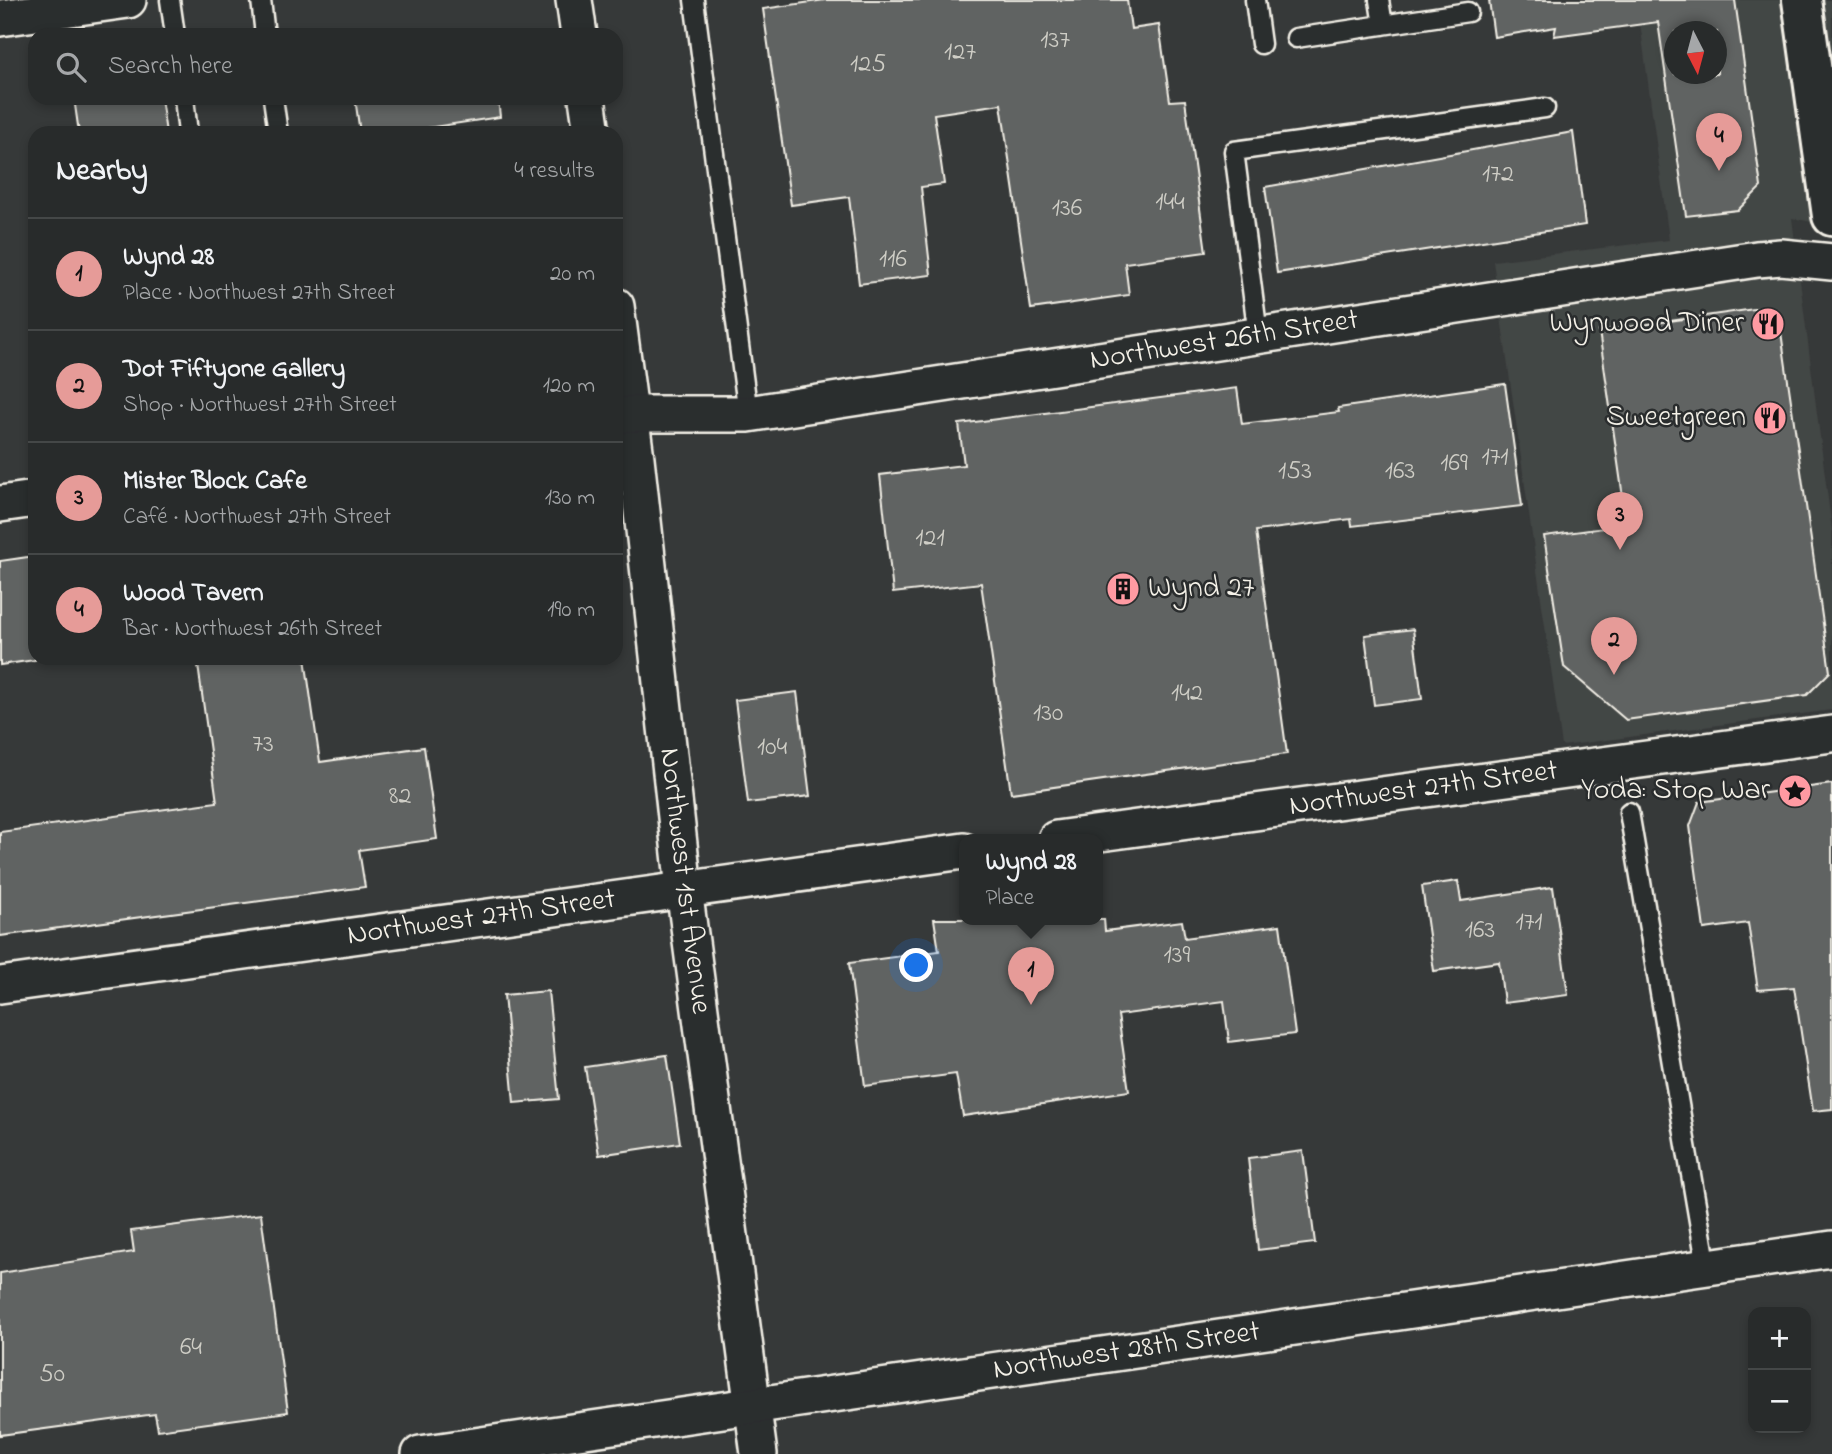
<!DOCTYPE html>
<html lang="en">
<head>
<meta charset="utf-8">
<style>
	:root { --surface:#282b2b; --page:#343737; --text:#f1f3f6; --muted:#a5a7a9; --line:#444747; --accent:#e69b98 }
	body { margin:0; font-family:"Indie Flower",sans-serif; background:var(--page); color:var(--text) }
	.controls { position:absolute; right:21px; bottom:21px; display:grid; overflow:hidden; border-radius:14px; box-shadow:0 4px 10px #0003 }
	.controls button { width:63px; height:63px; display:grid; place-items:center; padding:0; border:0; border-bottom:2px solid var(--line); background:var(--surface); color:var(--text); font:35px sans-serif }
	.compass { position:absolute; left:1664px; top:21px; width:63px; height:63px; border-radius:50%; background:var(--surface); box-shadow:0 4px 10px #0003; rotate:174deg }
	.you { position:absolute; left:917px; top:966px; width:24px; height:24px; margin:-18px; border:5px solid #fff; border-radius:50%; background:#1a73e8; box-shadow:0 0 0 10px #1a73e833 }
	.badge { display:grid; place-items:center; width:46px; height:46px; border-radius:50%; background:var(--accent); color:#111; font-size:23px; font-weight:700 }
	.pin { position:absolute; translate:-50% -58px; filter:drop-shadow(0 2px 4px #0008) }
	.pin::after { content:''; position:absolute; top:37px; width:24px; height:21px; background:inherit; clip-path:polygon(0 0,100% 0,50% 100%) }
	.popup { position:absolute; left:959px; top:834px; width:144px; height:91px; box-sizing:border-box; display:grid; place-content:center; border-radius:14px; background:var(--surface); filter:drop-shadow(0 2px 5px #0005); font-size:23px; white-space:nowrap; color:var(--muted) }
	.popup b { font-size:26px; color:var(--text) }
	.popup::after { content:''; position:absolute; left:50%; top:100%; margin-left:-14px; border:14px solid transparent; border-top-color:var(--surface) }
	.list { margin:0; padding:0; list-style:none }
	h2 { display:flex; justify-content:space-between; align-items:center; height:91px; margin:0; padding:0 28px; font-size:30px }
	h2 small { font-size:23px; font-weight:400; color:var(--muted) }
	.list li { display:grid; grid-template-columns:46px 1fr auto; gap:21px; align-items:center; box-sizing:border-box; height:112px; padding:0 28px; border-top:2px solid var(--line) }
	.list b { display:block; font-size:26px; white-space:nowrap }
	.list p { margin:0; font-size:23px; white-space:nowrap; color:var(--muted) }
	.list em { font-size:23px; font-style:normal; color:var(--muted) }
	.icon { flex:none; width:38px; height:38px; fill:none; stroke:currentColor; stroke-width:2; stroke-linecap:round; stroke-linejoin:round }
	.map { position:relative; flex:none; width:1832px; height:1454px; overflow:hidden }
	.search { position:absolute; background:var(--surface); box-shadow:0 4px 10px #0003; left:28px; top:28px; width:595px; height:77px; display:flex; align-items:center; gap:18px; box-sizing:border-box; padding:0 24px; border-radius:21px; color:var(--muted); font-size:26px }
	.panel { position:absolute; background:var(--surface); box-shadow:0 4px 10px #0003; left:28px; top:126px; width:595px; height:539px; border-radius:21px }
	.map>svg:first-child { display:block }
	.built { fill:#434645; fill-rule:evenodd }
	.building { fill:#616362; stroke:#f4f1e8; stroke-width:2; fill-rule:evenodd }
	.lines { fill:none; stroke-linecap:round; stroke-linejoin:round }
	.lane-casing { stroke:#f4f1e8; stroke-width:23 }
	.street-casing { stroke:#f4f1e8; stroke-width:40 }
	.secondary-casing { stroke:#f4f1e8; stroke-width:44 }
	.lane { stroke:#2a2d2e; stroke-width:18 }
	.street { stroke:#2a2d2e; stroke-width:35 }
	.secondary { stroke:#2a2d2e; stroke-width:38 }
	.labels { text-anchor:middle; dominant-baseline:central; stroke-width:5; stroke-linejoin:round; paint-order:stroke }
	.number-label { font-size:26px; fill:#cfcec6 }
	.poi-label { font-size:30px; fill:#f4f1e8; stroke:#2a2d2e; text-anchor:end }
	.street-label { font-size:30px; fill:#f4f1e8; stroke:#2a2d2e }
</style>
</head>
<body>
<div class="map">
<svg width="1832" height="1454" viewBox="0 0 1832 1454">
	<rect width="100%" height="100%" fill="#363939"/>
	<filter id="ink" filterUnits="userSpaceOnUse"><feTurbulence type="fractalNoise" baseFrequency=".0143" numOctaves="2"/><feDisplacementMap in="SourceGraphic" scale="14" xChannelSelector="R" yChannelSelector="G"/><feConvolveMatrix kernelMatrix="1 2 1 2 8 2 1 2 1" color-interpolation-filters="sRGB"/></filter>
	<g filter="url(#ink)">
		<path class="built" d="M 1637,0 L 1832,0 L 1832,226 L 1792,218 L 1832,530 L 1832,710 L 1562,746 L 1493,261 L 1669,240 ZM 1674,32 L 1716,32 L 1716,74 L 1674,74 Z"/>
		<path class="building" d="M 825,0 L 1127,0 L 1131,29 L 1159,25 L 1170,101 L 1185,100 L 1206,252 L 1125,263 L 1129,295 L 1031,309 L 1001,104 L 934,114 L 944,184 L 921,187 L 931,275 L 859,284 L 849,197 L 791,205 L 763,9 Z
			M 1489,0 L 1735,0 L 1761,187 L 1738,210 L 1686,216 L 1658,22 L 1554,36 L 1556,27 L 1494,37 ZM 1675,32 L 1717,32 L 1717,74 L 1675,74 Z
			M 74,98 L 161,98 L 166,133 L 79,133 Z
			M 355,98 L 498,98 L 500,117 L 394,133 L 360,133 Z
			M 1573,132 L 1585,225 L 1277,273 L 1265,187 Z
			M 1761,308 L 1780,325 L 1830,672 L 1807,695 L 1626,720 L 1564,667 L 1544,536 L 1627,525 L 1599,331 Z
			M 1505,384 L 1522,506 L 1352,526 L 1351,519 L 1256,531 L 1287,754 L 1011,793 L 981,583 L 893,593 L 880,475 L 964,465 L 959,424 L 1237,388 L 1242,424 L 1339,412 L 1338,408 Z
			M 35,556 L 35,660 L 0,665 L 0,561 Z
			M 1413,629 L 1422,699 L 1374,705 L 1365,635 Z
			M 197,658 L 305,658 L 320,762 L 424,747 L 437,839 L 359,850 L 365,887 L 0,936 L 0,832 L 217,802 Z
			M 797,692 L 810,796 L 748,803 L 735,700 Z
			M 1832,784 L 1832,1109 L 1813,1111 L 1794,987 L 1758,990 L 1748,923 L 1704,929 L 1690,826 L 1699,802 Z
			M 1458,881 L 1461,901 L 1553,887 L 1568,995 L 1504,1003 L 1499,962 L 1434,971 L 1422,886 Z
			M 934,919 L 1104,919 L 1105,931 L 1182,921 L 1185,938 L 1280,925 L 1295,1034 L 1229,1042 L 1224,1001 L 1118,1015 L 1129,1091 L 963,1116 L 956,1074 L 865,1086 L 849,963 L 939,951 Z
			M 548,991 L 559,1099 L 514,1103 L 504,995 Z
			M 667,1055 L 680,1143 L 599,1155 L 585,1067 Z
			M 1303,1151 L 1315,1243 L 1258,1250 L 1248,1158 Z
			M 261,1214 L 288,1412 L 158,1430 L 155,1414 L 0,1435 L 0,1273 L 134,1252 L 131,1231 Z"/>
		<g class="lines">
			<defs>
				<path id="lane" d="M 170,0 L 175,35
					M 261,0 L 265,35
					M 694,0 L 748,414
					M 1255,0 L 1261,44
					M 1379,0 L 1383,25
					M 1296,38 L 1468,12
					M 184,98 L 188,133
					M 273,98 L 278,133
					M 1258,335 L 1234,151 L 1545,108
					M 1629,812 L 1707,1268"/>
				<g id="street">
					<path d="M 574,0 L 579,35"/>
					<path d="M 0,18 L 128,0"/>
					<path d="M 587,98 L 592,133"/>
					<path id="s1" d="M 616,306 L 636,458 L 684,889 L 759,1454"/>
					<path id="s2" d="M 616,416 L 630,414 L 748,414 L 1757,259 L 1781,257 L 1832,262"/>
					<path d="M 0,504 L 35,499"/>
					<path id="s3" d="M 1056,839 L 1832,734"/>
					<path id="s4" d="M 0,985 L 964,851"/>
					<path id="s5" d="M 420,1454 L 1832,1249"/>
				</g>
				<path id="secondary" d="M 1802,0 L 1832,216"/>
			</defs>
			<use href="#lane" class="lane-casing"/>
			<use href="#street" class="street-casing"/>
			<use href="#secondary" class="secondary-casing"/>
			<use href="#lane" class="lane"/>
			<use href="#street" class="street"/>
			<use href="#secondary" class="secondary"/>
		</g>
	</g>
	<defs>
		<symbol id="restaurant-disc" viewBox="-11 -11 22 22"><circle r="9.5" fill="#ff9aa2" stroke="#2a2d2e"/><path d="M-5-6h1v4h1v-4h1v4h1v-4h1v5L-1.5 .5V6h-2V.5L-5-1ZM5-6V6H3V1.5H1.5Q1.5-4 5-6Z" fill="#111"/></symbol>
		<symbol id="building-disc" viewBox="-11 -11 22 22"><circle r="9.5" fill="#ff9aa2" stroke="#2a2d2e"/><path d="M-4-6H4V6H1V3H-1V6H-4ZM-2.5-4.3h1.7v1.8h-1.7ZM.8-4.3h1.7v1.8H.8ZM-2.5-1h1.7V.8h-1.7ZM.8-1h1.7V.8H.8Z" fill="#111"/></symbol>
		<symbol id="sight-disc" viewBox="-11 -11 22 22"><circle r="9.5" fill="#ff9aa2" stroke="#2a2d2e"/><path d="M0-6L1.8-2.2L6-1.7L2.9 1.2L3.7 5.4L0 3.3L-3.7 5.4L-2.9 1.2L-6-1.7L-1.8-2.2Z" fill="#111"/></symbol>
	</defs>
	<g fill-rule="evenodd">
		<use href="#restaurant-disc" x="1749" y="305" width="38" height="38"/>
		<use href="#restaurant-disc" x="1751" y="399" width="38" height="38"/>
		<use href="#building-disc" x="1104" y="570" width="38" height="38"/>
		<use href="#sight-disc" x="1776" y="772" width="38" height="38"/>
	</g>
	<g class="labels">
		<g class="number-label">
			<text x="1055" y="41">137</text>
			<text x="960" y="53">127</text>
			<text x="868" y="65">125</text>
			<text x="1498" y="175">172</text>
			<text x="1170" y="203">144</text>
			<text x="1067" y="209">136</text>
			<text x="893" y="260">116</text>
			<text x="1495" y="458">171</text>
			<text x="1454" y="464">169</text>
			<text x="1295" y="472">153</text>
			<text x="1400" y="472">163</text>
			<text x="930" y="539">121</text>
			<text x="1187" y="694">142</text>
			<text x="1048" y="714">130</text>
			<text x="263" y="745">73</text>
			<text x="772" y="748">104</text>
			<text x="400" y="797">82</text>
			<text x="1529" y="923">171</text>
			<text x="1480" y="931">163</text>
			<text x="1177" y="956">139</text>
			<text x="191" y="1348">64</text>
			<text x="52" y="1375">50</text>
		</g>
		<g class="poi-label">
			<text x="1744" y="324">Wynwood Diner</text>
			<text x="1746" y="418">Sweetgreen</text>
			<text x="1148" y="589" text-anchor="start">Wynd 27</text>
			<text x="1770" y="791">Yoda: Stop War</text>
		</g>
		<g class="street-label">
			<text stroke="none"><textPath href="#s2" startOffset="614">Northwest 26th Street</textPath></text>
			<text stroke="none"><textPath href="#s3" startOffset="371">Northwest 27th Street</textPath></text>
			<text stroke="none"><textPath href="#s1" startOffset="579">Northwest 1st Avenue</textPath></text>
			<text stroke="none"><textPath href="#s4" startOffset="486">Northwest 27th Street</textPath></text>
			<text stroke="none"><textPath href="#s5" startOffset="714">Northwest 28th Street</textPath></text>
		</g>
	</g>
</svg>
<div class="controls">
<button>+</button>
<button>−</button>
</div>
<svg class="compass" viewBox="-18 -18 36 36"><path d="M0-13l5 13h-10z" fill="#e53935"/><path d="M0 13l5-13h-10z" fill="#a5a7a9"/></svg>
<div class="you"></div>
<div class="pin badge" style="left:1031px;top:1005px">1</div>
<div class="popup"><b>Wynd 28</b>Place</div>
<div class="pin badge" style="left:1614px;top:675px">2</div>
<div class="pin badge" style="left:1620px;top:550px">3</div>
<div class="pin badge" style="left:1719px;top:171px">4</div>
<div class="search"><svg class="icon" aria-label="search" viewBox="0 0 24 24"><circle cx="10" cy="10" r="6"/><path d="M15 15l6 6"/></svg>Search here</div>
<section class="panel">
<h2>Nearby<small>4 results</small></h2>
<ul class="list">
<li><span class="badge">1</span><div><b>Wynd 28</b><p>Place · Northwest 27th Street</p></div><em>20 m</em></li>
<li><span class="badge">2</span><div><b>Dot Fiftyone Gallery</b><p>Shop · Northwest 27th Street</p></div><em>120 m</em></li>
<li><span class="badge">3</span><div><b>Mister Block Cafe</b><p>Café · Northwest 27th Street</p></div><em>130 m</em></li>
<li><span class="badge">4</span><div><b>Wood Tavern</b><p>Bar · Northwest 26th Street</p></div><em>190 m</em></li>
</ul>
</section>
</div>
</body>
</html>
